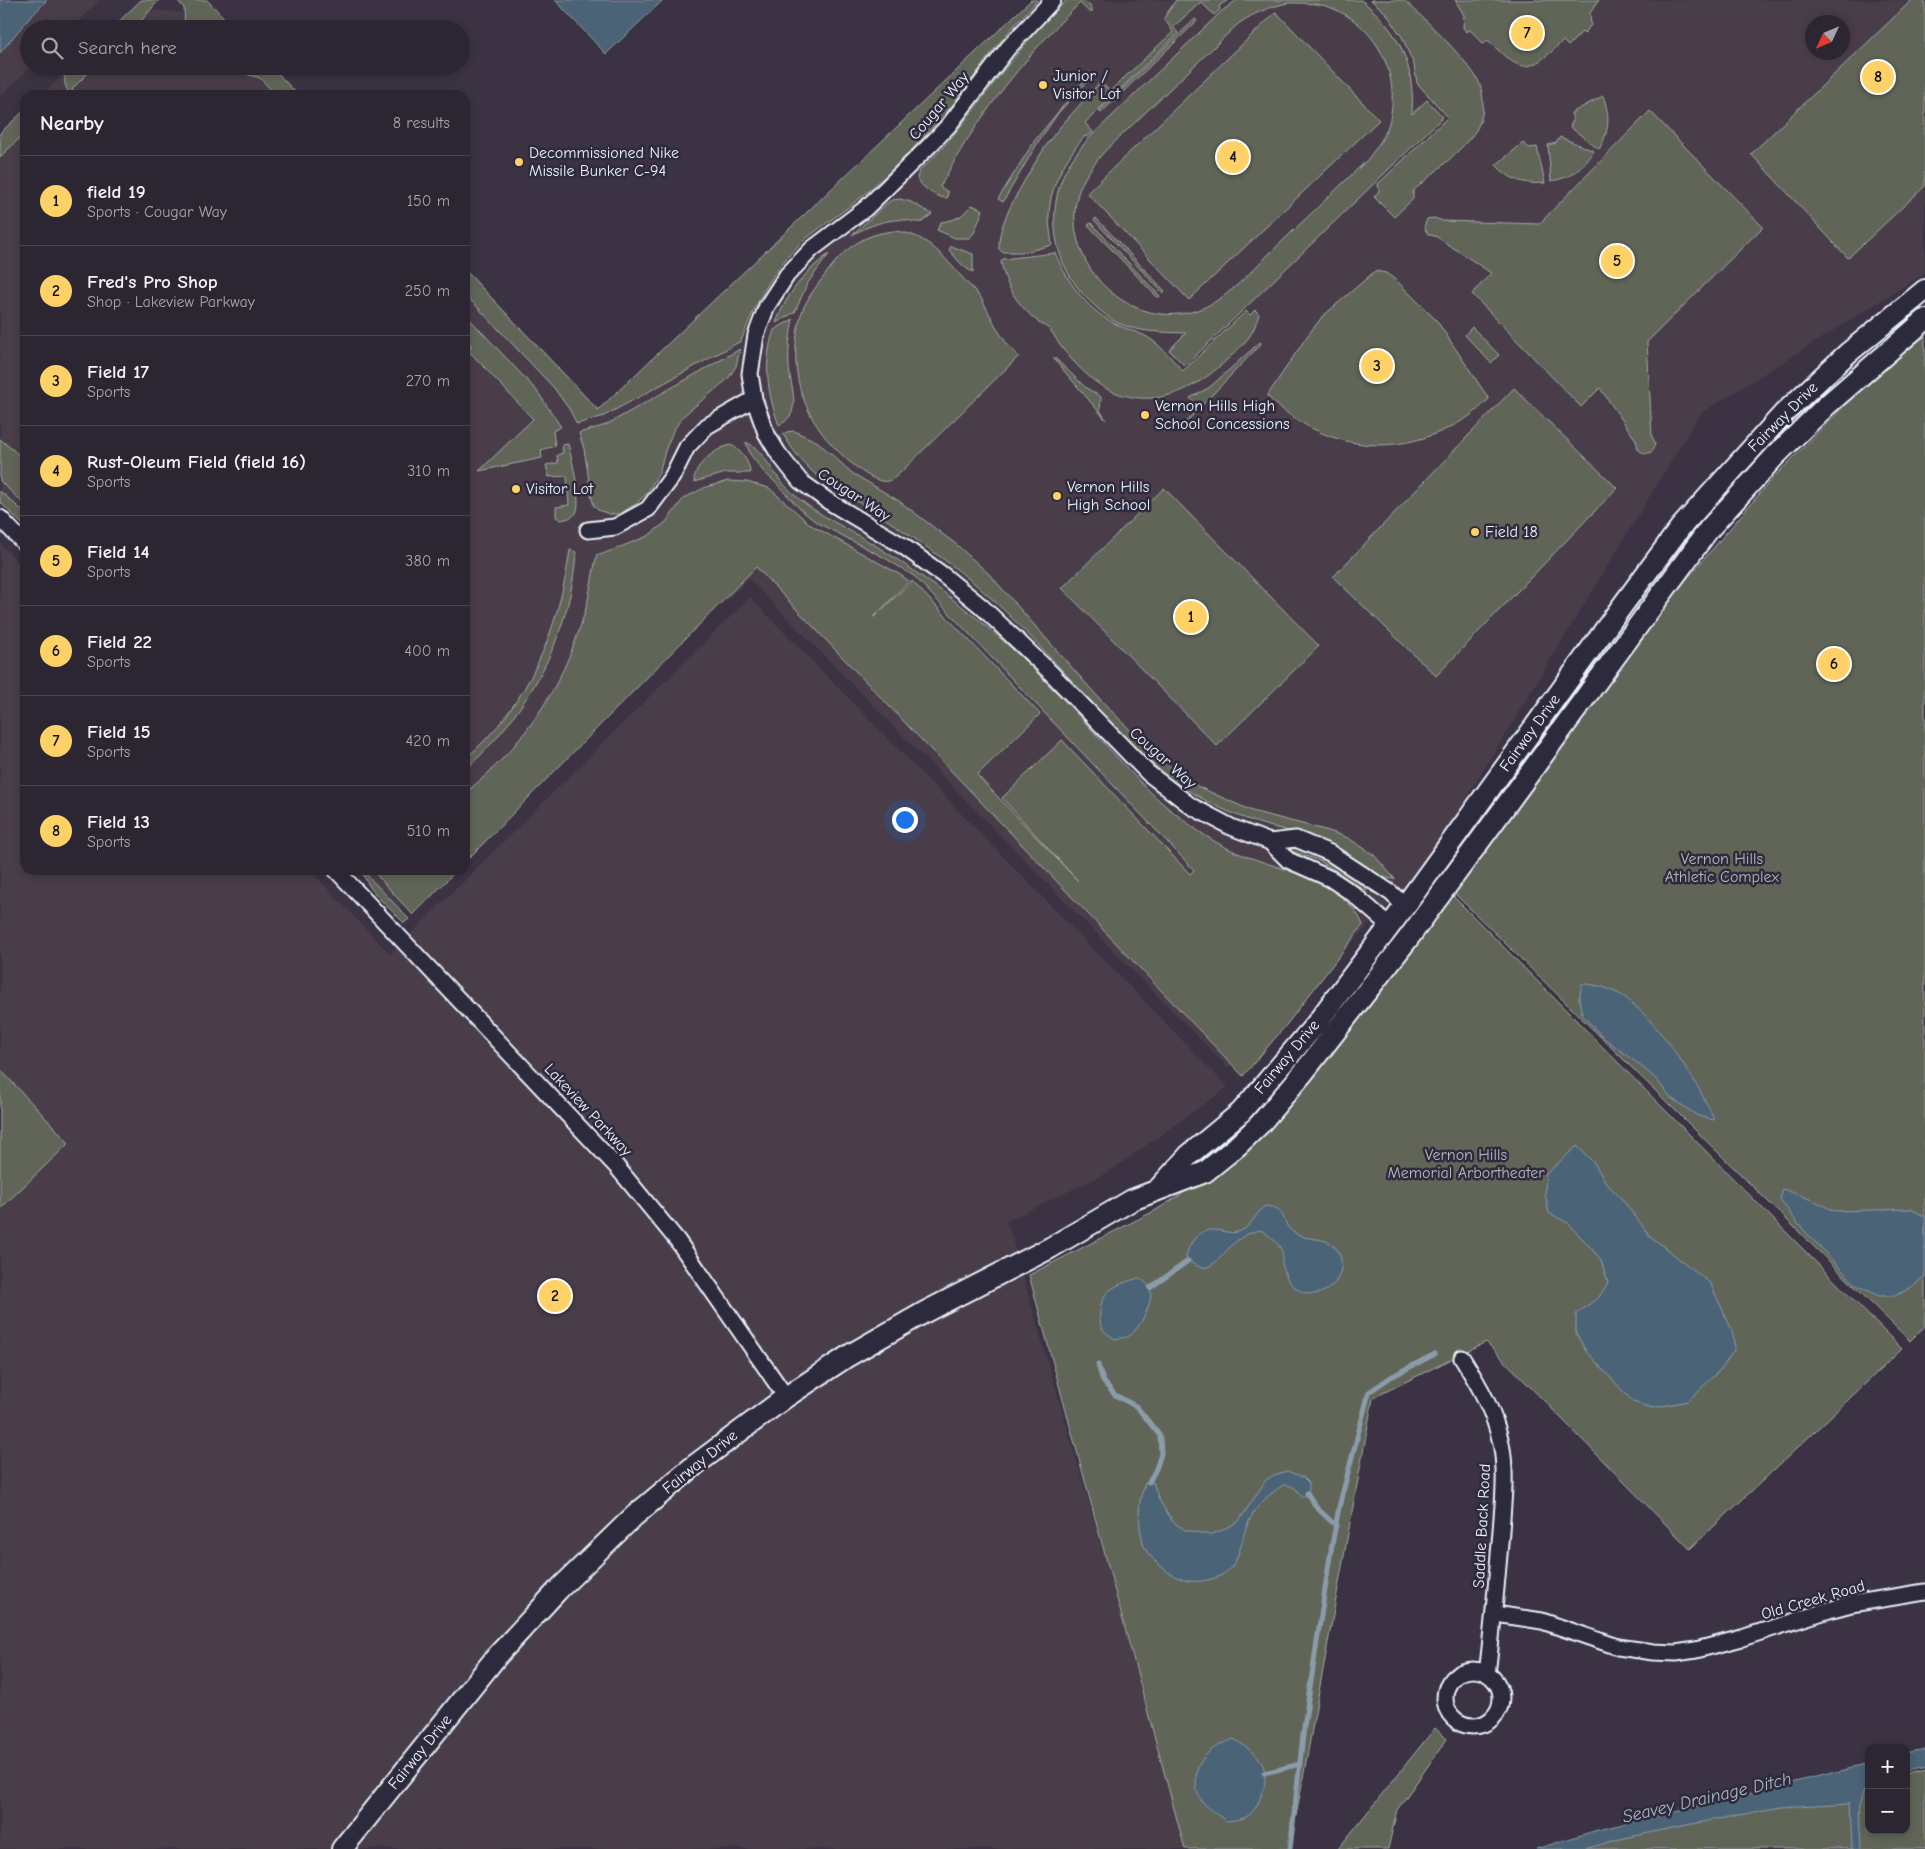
<!DOCTYPE html>
<html lang="en">
<head>
<meta charset="utf-8">
<style>
	:root { --surface:#2c2632; --page:#38323e; --text:#f1f3f6; --muted:#a6a5ac; --line:#48434d; --accent:#ffd166 }
	body { margin:0; font-family:"Comic Neue",sans-serif; background:var(--page); color:var(--text) }
	.controls { position:absolute; right:15px; bottom:15px; display:grid; overflow:hidden; border-radius:10px; box-shadow:0 2px 8px #0003 }
	.controls button { width:45px; height:45px; display:grid; place-items:center; padding:0; border:0; border-bottom:1px solid var(--line); background:var(--surface); color:var(--text); font:25px sans-serif }
	.compass { position:absolute; left:1805px; top:15px; width:45px; height:45px; border-radius:50%; background:var(--surface); box-shadow:0 2px 8px #0003; rotate:226deg }
	.you { position:absolute; left:904px; top:819px; width:18px; height:18px; margin:-12px; border:4px solid #fff; border-radius:50%; background:#1a73e8; box-shadow:0 0 0 8px #1a73e833 }
	.badge { display:grid; place-items:center; width:32px; height:32px; border-radius:50%; background:var(--accent); color:#111; font-size:16px; font-weight:700 }
	.pin { position:absolute; translate:-50% -50%; border:2px solid #fff; box-shadow:0 1px 5px #0006 }
	.list { margin:0; padding:0; list-style:none }
	h2 { display:flex; justify-content:space-between; align-items:center; height:65px; margin:0; padding:0 20px; font-size:21px }
	h2 small { font-size:16px; font-weight:400; color:var(--muted) }
	.list li { display:grid; grid-template-columns:32px 1fr auto; gap:15px; align-items:center; box-sizing:border-box; height:90px; padding:0 20px; border-top:1px solid var(--line) }
	.list b { display:block; font-size:19px; white-space:nowrap }
	.list p { margin:0; font-size:16px; white-space:nowrap; color:var(--muted) }
	.list em { font-size:16px; font-style:normal; color:var(--muted) }
	.icon { flex:none; width:28px; height:28px; fill:none; stroke:currentColor; stroke-width:2; stroke-linecap:round; stroke-linejoin:round }
	.map { position:relative; flex:none; width:1925px; height:1849px; overflow:hidden }
	.search { position:absolute; background:var(--surface); box-shadow:0 2px 8px #0003; left:20px; top:20px; width:450px; height:55px; display:flex; align-items:center; gap:12px; box-sizing:border-box; padding:0 18px; border-radius:28px; color:var(--muted); font-size:19px }
	.panel { position:absolute; background:var(--surface); box-shadow:0 2px 8px #0003; left:20px; top:90px; width:450px; height:785px; border-radius:15px }
	.map>svg:first-child { display:block }
	.built { fill:#493c4a; fill-rule:evenodd }
	.green { fill:#616558; stroke:#a4aba8; fill-rule:evenodd }
	.water { fill:#4c6377; stroke:#8a9cab }
	.lines { fill:none; stroke-linecap:round; stroke-linejoin:round }
	.stream { stroke:#8a9cab; stroke-width:5 }
	.minor-casing { stroke:#e8f1f8; stroke-width:19 }
	.major-casing { stroke:#e8f1f8; stroke-width:24 }
	.minor { stroke:#2f2a3d; stroke-width:15 }
	.major { stroke:#2f2a3d; stroke-width:20 }
	.poi-dot { fill:#ffd166; stroke:#2f2a3d; stroke-width:2 }
	.labels { text-anchor:middle; dominant-baseline:central; stroke-width:5; stroke-linejoin:round; paint-order:stroke }
	.poi-label { font-size:16px; fill:#e8f1f8; stroke:#2f2a3d; text-anchor:start }
	.street-label { font-size:16px; fill:#e8f1f8; stroke:#2f2a3d }
	.park-label { font-size:16px; fill:#b2b9b8; stroke:#2f2a3d }
	.water-label { font-size:18px; font-style:italic; fill:#aab8c4; stroke:#2f2a3d }
</style>
</head>
<body>
<div class="map">
<svg width="1925" height="1849" viewBox="0 0 1925 1849">
	<rect width="100%" height="100%" fill="#3b3243"/>
	<filter id="ink" filterUnits="userSpaceOnUse"><feTurbulence type="fractalNoise" baseFrequency=".02" numOctaves="2"/><feDisplacementMap in="SourceGraphic" scale="10" xChannelSelector="R" yChannelSelector="G"/><feConvolveMatrix kernelMatrix="1 2 1 2 8 2 1 2 1" color-interpolation-filters="sRGB"/></filter>
	<g filter="url(#ink)">
		<path class="built" d="M 0,0 L 100,0 L 70,29 L 29,29 L 29,66 L 32,66 L 0,97 Z
			M 1037,0 L 1925,0 L 1925,273 L 1700,414 L 1422,871 L 1228,1068 L 749,579 L 465,846 L 465,269 L 599,409 ZM 1812,22 L 1842,22 L 1842,52 L 1812,52 Z
			M 133,8 L 223,16 L 235,29 L 111,29 Z
			M 72,66 L 271,66 L 299,95 L 42,95 Z
			M 25,111 L 25,525 L 0,500 L 0,135 Z
			M 0,543 L 25,569 L 25,870 L 310,870 L 390,954 L 750,597 L 1228,1087 L 1109,1172 L 1007,1221 L 1190,1849 L 0,1849 Z
			M 356,870 L 440,870 L 395,912 Z"/>
		<path class="green" d="M 141,0 L 159,0 L 134,29 L 111,29 Z
			M 177,0 L 207,0 L 235,29 L 197,29 L 194,26 L 191,29 L 185,29 L 184,8 Z
			M 1031,0 L 1038,0 C 1020,19 1001,39 986,60 C 969,83 954,106 934,126 C 913,149 890,173 866,193 C 848,209 827,222 808,237 C 775,264 756,302 741,341 L 604,416 L 577,424 L 569,409 L 554,388 L 465,294 L 465,270 L 598,410 Z
			M 1067,0 L 1084,0 L 1092,8 L 1092,12 L 1089,12 L 1080,3 C 1036,45 998,92 965,143 C 956,157 948,173 940,187 L 948,192 L 947,198 C 939,199 919,186 917,178 L 919,171 C 954,140 979,101 1008,65 C 1026,42 1046,20 1067,0 Z
			M 1176,0 L 1228,0 L 1219,6 L 1220,10 L 1214,15 L 1201,2 L 1173,27 L 1178,33 L 1085,123 L 1093,132 L 1087,137 L 1085,136 C 1066,158 1049,186 1049,217 C 1049,226 1051,236 1052,245 L 1025,252 L 1002,252 L 999,249 C 998,229 1008,212 1017,194 C 1030,171 1044,146 1061,126 C 1074,111 1087,97 1100,82 L 1110,91 L 1173,32 L 1164,18 Z
			M 1237,0 L 1361,0 C 1400,31 1415,65 1412,114 L 1427,100 L 1443,117 L 1185,366 L 1169,350 L 1186,333 C 1162,332 1140,333 1118,323 C 1110,319 1103,313 1096,307 C 1058,275 1044,224 1063,176 C 1069,162 1079,150 1089,138 L 1222,11 ZM 1288,3 C 1301,3 1314,3 1326,6 C 1375,22 1402,73 1389,123 C 1385,137 1376,148 1368,159 C 1335,191 1302,222 1269,254 C 1250,272 1230,296 1205,307 C 1138,337 1064,272 1076,202 C 1079,183 1091,168 1103,153 L 1238,24 C 1254,13 1269,7 1288,3 Z
			M 1371,0 L 1404,0 C 1421,15 1475,67 1480,85 C 1485,100 1484,117 1476,130 C 1464,149 1431,175 1413,191 L 1413,199 L 1394,217 L 1374,197 L 1379,191 L 1378,184 L 1448,117 L 1417,83 L 1414,65 L 1402,37 L 1386,13 Z
			M 1455,0 L 1599,0 L 1590,13 L 1591,25 L 1584,34 L 1582,32 L 1568,46 L 1563,41 C 1528,74 1522,75 1488,40 L 1484,44 L 1470,30 L 1466,32 L 1463,27 L 1464,15 Z
			M 1912,0 L 1925,0 L 1925,186 L 1848,258 L 1751,154 Z
			M 1276,12 L 1379,120 L 1189,300 L 1087,193 Z
			M 1195,19 L 1197,21 L 1101,113 L 1099,111 Z
			M 71,66 L 95,66 L 72,89 L 77,95 L 71,95 C 63,86 62,75 71,66 Z
			M 234,66 L 271,66 L 298,95 L 276,95 L 260,78 L 246,74 Z
			M 1091,72 L 1094,74 L 1059,112 L 1038,142 L 1003,202 L 998,199 L 1035,140 Z
			M 1603,96 C 1610,115 1610,131 1599,149 L 1570,127 L 1573,120 L 1571,113 Z
			M 25,110 L 25,133 L 0,157 L 0,133 Z
			M 1650,111 L 1763,227 L 1647,342 L 1652,436 L 1655,444 L 1652,452 L 1644,454 L 1638,449 L 1636,440 L 1600,388 L 1581,407 L 1472,294 L 1491,273 L 1437,237 L 1428,234 L 1424,227 L 1427,219 L 1434,218 L 1443,221 L 1539,224 Z
			M 1560,137 L 1594,151 C 1583,169 1571,178 1551,181 L 1548,145 L 1556,143 Z
			M 1523,143 L 1529,148 L 1537,147 L 1545,183 C 1525,185 1510,180 1496,165 Z
			M 900,199 L 911,202 L 932,214 L 922,222 C 916,223 912,221 906,220 C 888,218 868,226 852,235 L 886,204 L 892,200 Z
			M 972,205 L 983,210 L 974,233 L 969,238 L 955,238 L 937,230 L 941,222 L 952,220 L 961,216 Z
			M 1096,218 L 1165,291 L 1163,293 L 1094,220 Z
			M 1091,223 L 1160,296 L 1158,298 L 1088,225 Z
			M 894,231 C 926,234 940,253 960,275 C 966,282 975,290 981,298 C 993,319 1000,340 1019,356 L 898,475 C 893,479 887,483 881,481 C 863,477 833,448 822,433 C 810,417 799,393 797,373 C 794,355 796,326 803,309 C 809,295 819,283 828,271 C 846,247 864,234 894,231 Z
			M 951,246 L 973,254 L 973,272 C 964,269 956,258 949,250 Z
			M 1055,253 C 1068,282 1085,308 1114,323 C 1126,330 1142,332 1153,341 C 1164,349 1173,361 1183,371 L 1246,311 L 1250,315 L 1255,310 L 1259,314 C 1253,336 1246,342 1230,357 C 1195,391 1154,411 1107,389 C 1092,382 1072,361 1062,348 C 1057,342 1055,335 1049,329 C 1045,325 1041,325 1037,321 C 1017,304 1005,286 1001,261 L 1003,259 Z
			M 829,254 L 807,284 L 795,312 L 776,323 C 786,295 805,271 829,254 Z
			M 1375,271 L 1386,273 L 1397,281 L 1437,321 L 1489,399 C 1481,406 1474,414 1465,419 C 1396,461 1325,451 1267,396 L 1308,335 L 1322,317 Z
			M 465,314 L 537,391 L 561,427 L 553,431 L 555,446 L 541,450 L 542,458 L 479,471 L 533,419 L 468,350 L 472,346 L 465,338 Z
			M 793,319 C 790,334 788,350 789,366 C 789,379 796,395 793,408 C 792,416 786,422 779,425 C 767,394 763,361 774,330 Z
			M 1472,327 L 1499,355 L 1491,363 L 1465,335 Z
			M 1925,336 L 1925,1326 L 1910,1341 L 1452,891 L 1658,613 L 1772,479 L 1872,378 Z
			M 1260,342 L 1261,344 L 1185,423 L 1199,408 L 1190,398 L 1210,387 Z
			M 740,349 L 736,366 L 728,379 L 683,416 L 673,431 L 665,451 L 659,473 L 647,493 L 636,504 L 619,514 L 609,514 L 598,510 L 594,506 L 592,499 L 584,449 L 579,433 L 606,425 Z
			M 1053,358 L 1055,358 L 1085,387 L 1101,397 L 1100,410 L 1106,420 Z
			M 1514,388 L 1617,488 L 1436,676 L 1333,577 Z
			M 794,431 L 818,442 L 852,473 L 899,501 L 957,545 L 990,575 L 1098,697 L 1135,735 L 1174,770 L 1199,787 L 1252,811 L 1329,831 L 1348,838 L 1373,854 L 1395,879 C 1371,879 1352,856 1331,845 C 1310,835 1287,831 1265,825 C 1230,815 1198,798 1168,777 C 1145,759 1125,736 1104,715 C 1072,681 1041,647 1008,614 C 970,576 924,544 879,515 C 837,488 810,481 783,434 L 787,432 Z
			M 0,439 L 25,460 L 25,505 L 0,481 Z
			M 746,442 C 761,448 770,468 780,480 C 789,491 801,501 813,509 C 834,523 857,534 878,547 C 925,577 968,609 1009,646 C 1042,676 1073,710 1104,743 C 1128,769 1152,797 1181,818 C 1196,830 1214,842 1231,850 C 1272,869 1345,878 1363,925 L 1287,1024 L 1243,1076 L 756,567 L 465,862 L 465,793 C 522,748 562,688 583,618 C 590,597 592,575 597,554 L 600,555 L 648,536 L 666,522 L 684,498 L 706,487 L 728,481 L 747,482 L 769,488 L 811,525 L 899,574 L 909,581 L 873,618 L 912,581 L 1040,714 L 977,775 L 1078,881 L 1002,798 L 1062,740 L 1190,874 L 1194,870 L 914,576 L 885,558 L 816,522 L 801,510 L 776,483 L 763,471 L 750,454 Z
			M 568,444 C 572,460 581,495 577,511 C 575,517 567,519 561,520 L 556,517 L 556,507 L 569,505 L 567,476 L 549,477 L 546,465 L 558,463 L 557,455 L 563,453 L 562,445 Z
			M 731,445 C 740,449 751,464 750,473 L 726,473 L 694,482 C 693,465 716,448 731,445 Z
			M 1164,488 L 1319,646 L 1217,746 L 1062,588 Z
			M 0,491 L 25,513 L 25,527 L 0,502 Z
			M 570,550 L 576,552 C 571,636 527,714 465,770 L 465,759 C 529,704 558,632 570,550 Z
			M 1293,847 L 1334,863 L 1370,888 L 1366,891 L 1320,861 L 1291,851 L 1291,848 Z
			M 372,870 L 457,870 L 413,915 Z
			M 363,871 L 409,919 L 404,923 C 392,910 365,889 363,871 Z
			M 1451,894 L 1902,1349 L 1690,1549 L 1486,1342 L 1373,1398 L 1290,1849 L 1185,1849 L 1029,1275 L 1156,1210 L 1196,1185 Z
			M 0,1069 L 69,1143 L 0,1209 Z
			M 1435,1728 L 1447,1739 L 1397,1810 L 1388,1849 L 1338,1849 Z
			M 1925,1770 L 1925,1849 L 1562,1849 L 1869,1782 L 1869,1830 L 1906,1830 L 1906,1774 Z"/>
		<path class="water" d="M 0,0 L 47,0 L 24,24 L 0,53 Z
			M 555,0 L 663,0 L 606,54 Z
			M 1582,984 C 1596,984 1611,989 1623,996 C 1656,1019 1700,1083 1714,1120 L 1698,1116 L 1671,1098 L 1655,1078 L 1637,1063 L 1604,1038 L 1582,1015 L 1579,999 Z
			M 1577,1146 L 1594,1163 L 1607,1184 L 1621,1198 L 1650,1236 L 1710,1283 L 1732,1330 L 1735,1348 L 1723,1367 L 1688,1401 L 1653,1408 L 1633,1402 L 1586,1351 L 1576,1333 L 1576,1314 L 1599,1297 L 1608,1283 L 1601,1260 L 1591,1248 L 1568,1223 L 1549,1213 L 1545,1194 L 1546,1174 Z
			M 1783,1189 L 1815,1201 L 1834,1211 L 1911,1209 L 1925,1217 L 1925,1275 L 1915,1285 L 1896,1296 L 1879,1296 L 1856,1285 L 1798,1224 L 1780,1199 Z
			M 1265,1206 C 1289,1207 1279,1222 1293,1232 C 1306,1242 1324,1235 1335,1247 C 1354,1269 1327,1307 1297,1289 C 1288,1283 1284,1273 1282,1263 C 1282,1260 1283,1255 1282,1252 C 1279,1242 1269,1236 1261,1230 C 1249,1232 1239,1238 1230,1247 C 1216,1262 1206,1278 1186,1258 C 1187,1246 1197,1231 1210,1230 C 1222,1229 1233,1237 1244,1229 C 1253,1224 1256,1212 1265,1206 Z
			M 1138,1278 C 1144,1281 1150,1285 1151,1292 C 1152,1304 1138,1333 1127,1337 C 1124,1338 1118,1338 1115,1339 C 1112,1337 1108,1334 1105,1332 C 1097,1323 1099,1303 1106,1294 C 1113,1285 1129,1281 1138,1278 Z
			M 1287,1471 L 1303,1477 L 1309,1483 L 1309,1490 L 1303,1498 L 1295,1488 L 1285,1484 C 1270,1493 1259,1503 1250,1519 C 1237,1544 1244,1573 1207,1580 C 1194,1583 1182,1581 1171,1574 C 1161,1567 1146,1555 1143,1543 C 1138,1520 1137,1505 1145,1483 L 1153,1482 L 1159,1500 L 1173,1522 L 1185,1530 L 1209,1535 L 1223,1530 L 1239,1521 L 1266,1480 L 1274,1475 Z
			M 1234,1739 C 1243,1745 1262,1757 1264,1768 C 1268,1782 1260,1806 1249,1815 C 1243,1820 1233,1820 1226,1821 C 1218,1815 1208,1809 1202,1801 C 1197,1795 1196,1787 1196,1779 C 1197,1756 1214,1746 1234,1739 Z
			M 1925,1750 L 1925,1767 L 1906,1771 L 1906,1754 Z
			M 1869,1764 L 1869,1786 C 1854,1796 1861,1833 1861,1849 L 1852,1849 L 1850,1803 L 1781,1807 L 1676,1827 L 1616,1840 L 1584,1849 L 1536,1849 L 1594,1831 Z"/>
		<g class="lines">
			<path class="stream" d="M 1150,1288 L 1188,1261
				M 1098,1365 L 1103,1381 L 1115,1395 L 1137,1407 L 1160,1436 L 1161,1454 L 1156,1469 L 1149,1482
				M 1307,1493 L 1317,1508 L 1336,1526
				M 1264,1773 L 1300,1764
				M 1290,1849 L 1304,1727 L 1330,1556 L 1339,1507 L 1369,1392 L 1391,1377 L 1435,1354"/>
			<defs>
				<path id="minor" d="M 1053,0 L 1008,48 L 949,125 L 930,145 L 866,208 L 812,249 L 787,275 L 767,306 L 756,335 L 750,374 L 754,399 L 766,433 L 778,453 L 800,481 L 828,501 L 903,546 L 943,575 L 981,606 L 1047,669 L 1148,773 L 1191,806 L 1231,827 L 1270,842 L 1288,860 L 1331,879 L 1352,893 L 1390,926
					M 0,518 L 25,544
					M 588,530 L 615,527 L 648,509 L 672,477 L 687,447 L 707,426 L 754,399
					M 1270,842 L 1296,839 L 1330,853 L 1391,893 L 1405,906
					M 336,870 L 617,1167 L 677,1240 L 786,1397
					M 1462,1358 C 1479,1385 1494,1411 1501,1443 C 1507,1472 1503,1502 1501,1531 C 1497,1579 1493,1626 1487,1674
					M 1495,1614 L 1542,1621 L 1618,1647 L 1653,1652 L 1676,1653 L 1696,1650 L 1742,1638 L 1829,1610 L 1851,1604 L 1925,1592
					M1445 1698a28 28 0 1 1 56 0a28 28 0 1 1-56 0Z"/>
				<path id="major" d="M 1159,1188 L 1189,1155 L 1241,1112 L 1316,1024 L 1405,906 L 1622,606 L 1680,528 L 1784,413 L 1848,353 L 1925,290
					M 342,1849 L 497,1656 L 558,1590 L 633,1517 L 695,1465 L 786,1397 L 848,1356 L 925,1312 L 1050,1248 L 1132,1200 L 1205,1172 L 1236,1147 L 1260,1124 L 1303,1073 L 1407,940 L 1709,529 L 1775,456 L 1827,405 L 1925,320"/>
			</defs>
			<use href="#minor" class="minor-casing"/>
			<use href="#major" class="major-casing"/>
			<use href="#minor" class="minor"/>
			<use href="#major" class="major"/>
		</g>
	</g>
	<g class="poi-dot">
		<circle cx="1043" cy="85" r="5"/>
		<circle cx="519" cy="162" r="5"/>
		<circle cx="1145" cy="415" r="5"/>
		<circle cx="516" cy="489" r="5"/>
		<circle cx="1057" cy="496" r="5"/>
		<circle cx="1475" cy="532" r="5"/>
	</g>
	<g class="labels">
		<g class="poi-label">
			<text x="1053" y="76">Junior /<tspan x="1053" dy="18">Visitor Lot</tspan></text>
			<text x="529" y="153">Decommissioned Nike<tspan x="529" dy="18">Missile Bunker C-94</tspan></text>
			<text x="1155" y="406">Vernon Hills High<tspan x="1155" dy="18">School Concessions</tspan></text>
			<text x="1067" y="487">Vernon Hills<tspan x="1067" dy="18">High School</tspan></text>
			<text x="526" y="489">Visitor Lot</text>
			<text x="1485" y="532">Field 18</text>
		</g>
		<g class="street-label">
			<text transform="translate(939 106) rotate(-50)">Cougar Way</text>
			<text transform="translate(1783 417) rotate(-45)">Fairway Drive</text>
			<text transform="translate(854 495) rotate(33)">Cougar Way</text>
			<text transform="translate(1530 733) rotate(-54)">Fairway Drive</text>
			<text transform="translate(1163 758) rotate(42)">Cougar Way</text>
			<text transform="translate(1287 1057) rotate(-50)">Fairway Drive</text>
			<text transform="translate(588 1110) rotate(47)">Lakeview Parkway</text>
			<text transform="translate(700 1462) rotate(-39)">Fairway Drive</text>
			<text transform="translate(1482 1526) rotate(-87)">Saddle Back Road</text>
			<text transform="translate(1813 1600) rotate(-16)">Old Creek Road</text>
			<text transform="translate(420 1752) rotate(-51)">Fairway Drive</text>
		</g>
		<g class="park-label">
			<text x="1722" y="859">Vernon Hills<tspan x="1722" dy="18">Athletic Complex</tspan></text>
			<text x="1466" y="1155">Vernon Hills<tspan x="1466" dy="18">Memorial Arbortheater</tspan></text>
		</g>
		<g class="water-label">
			<text transform="translate(1707 1798) rotate(-13)">Seavey Drainage Ditch</text>
		</g>
	</g>
</svg>
<div class="controls">
<button>+</button>
<button>−</button>
</div>
<svg class="compass" viewBox="-18 -18 36 36"><path d="M0-13l5 13h-10z" fill="#e53935"/><path d="M0 13l5-13h-10z" fill="#a6a5ac"/></svg>
<div class="you"></div>
<div class="pin badge" style="left:1191px;top:617px">1</div>
<div class="pin badge" style="left:555px;top:1296px">2</div>
<div class="pin badge" style="left:1377px;top:366px">3</div>
<div class="pin badge" style="left:1233px;top:157px">4</div>
<div class="pin badge" style="left:1617px;top:261px">5</div>
<div class="pin badge" style="left:1834px;top:664px">6</div>
<div class="pin badge" style="left:1527px;top:33px">7</div>
<div class="pin badge" style="left:1878px;top:77px">8</div>
<div class="search"><svg class="icon" aria-label="search" viewBox="0 0 24 24"><circle cx="10" cy="10" r="6"/><path d="M15 15l6 6"/></svg>Search here</div>
<section class="panel">
<h2>Nearby<small>8 results</small></h2>
<ul class="list">
<li><span class="badge">1</span><div><b>field 19</b><p>Sports · Cougar Way</p></div><em>150 m</em></li>
<li><span class="badge">2</span><div><b>Fred's Pro Shop</b><p>Shop · Lakeview Parkway</p></div><em>250 m</em></li>
<li><span class="badge">3</span><div><b>Field 17</b><p>Sports</p></div><em>270 m</em></li>
<li><span class="badge">4</span><div><b>Rust-Oleum Field (field 16)</b><p>Sports</p></div><em>310 m</em></li>
<li><span class="badge">5</span><div><b>Field 14</b><p>Sports</p></div><em>380 m</em></li>
<li><span class="badge">6</span><div><b>Field 22</b><p>Sports</p></div><em>400 m</em></li>
<li><span class="badge">7</span><div><b>Field 15</b><p>Sports</p></div><em>420 m</em></li>
<li><span class="badge">8</span><div><b>Field 13</b><p>Sports</p></div><em>510 m</em></li>
</ul>
</section>
</div>
</body>
</html>
